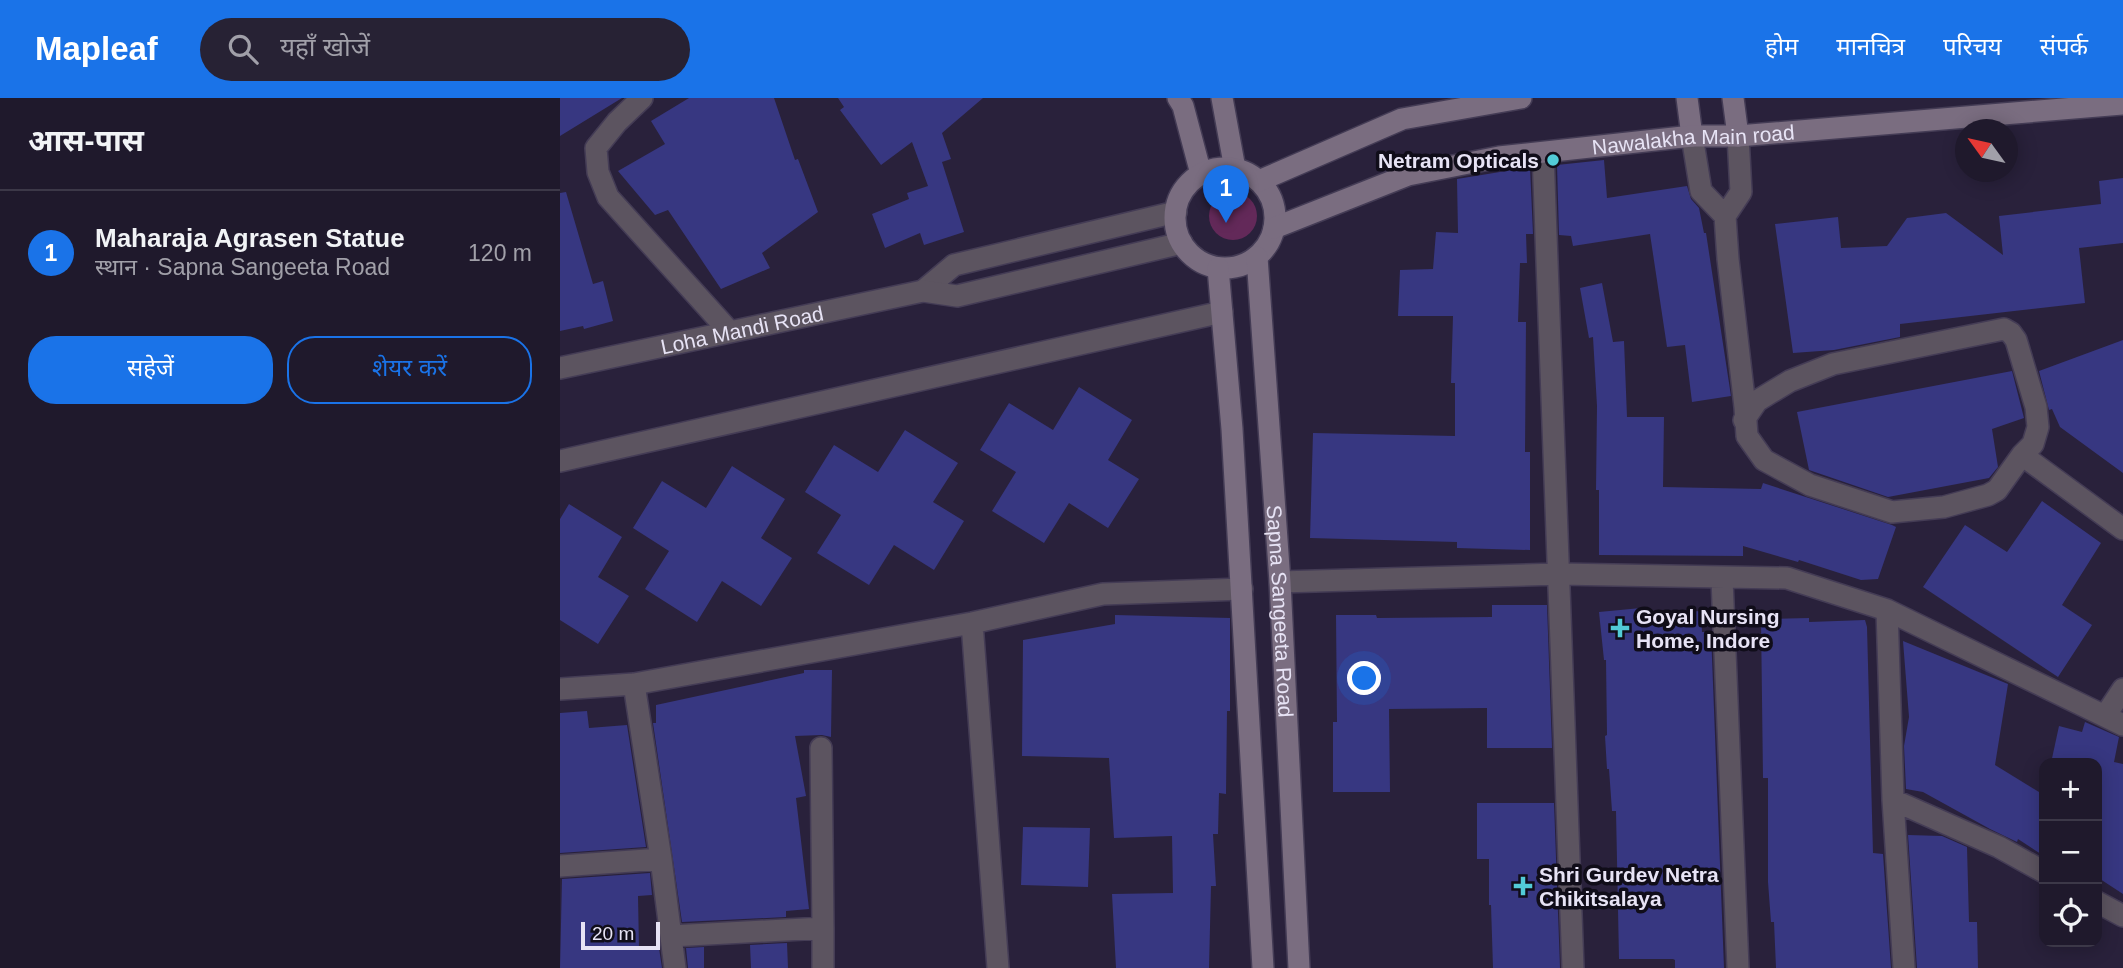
<!DOCTYPE html>
<html lang="hi">
<head>
<meta charset="utf-8">
<style>
	:root { --surface:#1f192c; --page:#272234; --text:#f1f3f6; --muted:#a1a0a9; --line:#3c3848; --accent:#1a73e8 }
	body { margin:0; font-family:Arial,"Noto Sans Devanagari",sans-serif; background:var(--page); color:var(--text) }
	.controls { position:absolute; right:21px; bottom:21px; display:grid; overflow:hidden; border-radius:14px; box-shadow:0 4px 18px #0003 }
	.controls button { width:63px; height:63px; display:grid; place-items:center; padding:0; border:0; border-bottom:2px solid var(--line); background:var(--surface); color:var(--text); font:35px sans-serif }
	.compass { position:absolute; left:1395px; top:21px; width:63px; height:63px; border-radius:50%; background:var(--surface); box-shadow:0 4px 18px #0003; rotate:303deg }
	.scale { position:absolute; left:21px; bottom:18px; width:79px; box-sizing:border-box; padding-left:7px; border:4px solid #e7e3f5; border-top:0; font-size:19px; line-height:24px; white-space:nowrap; color:#e7e3f5; -webkit-text-stroke:5px #100d19; paint-order:stroke }
	.you { position:absolute; left:805px; top:581px; width:24px; height:24px; margin:-18px; border:5px solid #fff; border-radius:50%; background:#1a73e8; box-shadow:0 0 0 10px #1a73e833 }
	.badge { display:grid; place-items:center; width:46px; height:46px; border-radius:50%; background:var(--accent); color:#fff; font-size:23px; font-weight:700 }
	.pin { position:absolute; translate:-50% -58px; filter:drop-shadow(0 2px 4px #0008) }
	.pin::after { content:''; position:absolute; top:37px; width:24px; height:21px; background:inherit; clip-path:polygon(0 0,100% 0,50% 100%) }
	.list { margin:0; padding:0; list-style:none }
	h2 { display:flex; justify-content:space-between; align-items:center; height:91px; margin:0; padding:0 28px; font-size:30px }
	h2 small { font-size:23px; font-weight:400; color:var(--muted) }
	.list li { display:grid; grid-template-columns:46px 1fr auto; gap:21px; align-items:center; box-sizing:border-box; height:126px; padding:0 28px; border-top:2px solid var(--line) }
	.list b { display:block; font-size:26px; white-space:nowrap }
	.list p { margin:0; font-size:23px; white-space:nowrap; color:var(--muted) }
	.list em { font-size:23px; font-style:normal; color:var(--muted) }
	.actions { display:flex; gap:14px; padding:21px 28px }
	.actions a { flex:1; padding:16px 0; border:2px solid var(--accent); border-radius:28px; text-align:center; font-size:24px; color:var(--accent) }
	.actions .main { background:var(--accent); color:#fff }
	.icon { flex:none; width:38px; height:38px; fill:none; stroke:currentColor; stroke-width:2; stroke-linecap:round; stroke-linejoin:round }
	.map { position:relative; flex:none; width:1563px; height:870px; overflow:hidden }
	header { display:flex; align-items:center; gap:42px; box-sizing:border-box; height:98px; padding:0 35px; background:var(--accent); color:#fff }
	header strong { font-size:33px }
	nav { display:flex; gap:38px; margin-inline-start:auto; font-size:24px }
	.search { width:490px; height:63px; background:var(--page); display:flex; align-items:center; gap:18px; box-sizing:border-box; padding:0 24px; border-radius:38px; color:var(--muted); font-size:26px }
	main { display:flex }
	aside { flex:1; background:var(--surface) }
	.map>svg:first-child { display:block }
	.green { fill:#632959 }
	.building { fill:#373781 }
	.lines { fill:none; stroke-linecap:round; stroke-linejoin:round }
	.minor-casing { stroke:#443c55; stroke-width:24 }
	.tertiary-casing { stroke:#443c55; stroke-width:24 }
	.secondary-casing { stroke:#443c55; stroke-width:24 }
	.minor { stroke:#5c5460; stroke-width:21 }
	.tertiary { stroke:#5c5460; stroke-width:21 }
	.secondary { stroke:#7a6d80; stroke-width:21 }
	.poi-dot { fill:#52cbd7; stroke:#100d19; stroke-width:2.5 }
	.labels { text-anchor:middle; dominant-baseline:central; stroke-width:7; stroke-linejoin:round; paint-order:stroke }
	.street-label { font-size:21px; fill:#e7e3f5; stroke:#100d19 }
	.poi-label { font-size:21px; font-weight:bold; fill:#e7e3f5; stroke:#100d19; text-anchor:start }
</style>
</head>
<body>
<header>
<strong>Mapleaf</strong>
<div class="search"><svg class="icon" aria-label="search" viewBox="0 0 24 24"><circle cx="10" cy="10" r="6"/><path d="M15 15l6 6"/></svg>यहाँ खोजें</div>
<nav><a>होम</a><a>मानचित्र</a><a>परिचय</a><a>संपर्क</a></nav>
</header>
<main>
<aside>
<h2>आस-पास<small></small></h2>
<ul class="list">
<li><span class="badge">1</span><div><b>Maharaja Agrasen Statue</b><p>स्थान · Sapna Sangeeta Road</p></div><em>120 m</em></li>
</ul>
<div class="actions"><a class="main">सहेजें</a><a>शेयर करें</a></div>
</aside>
<div class="map">
<svg width="1563" height="870" viewBox="0 0 1563 870">
	<rect width="100%" height="100%" fill="#29213b"/>
	<path class="green" d="M649 118a24 24 0 1 1 48 0a24 24 0 1 1-48 0Z"/>
	<path class="building" d="M 0,0 L 62,0 L 0,38 Z
		M 129,0 L 214,0 L 235,62 L 238,61 L 258,114 L 202,155 L 210,170 L 161,191 L 108,112 L 95,117 L 58,73 L 105,46 L 91,23 Z
		M 278,0 L 423,0 L 382,35 L 391,61 L 382,64 L 404,134 L 364,147 L 360,135 L 325,150 L 312,116 L 349,101 L 347,95 L 368,88 L 352,44 L 321,67 L 280,12 L 284,9 Z
		M 1044,62 L 1047,100 L 1127,88 L 1131,101 L 1139,110 L 1144,135 L 1146,135 L 1171,298 L 1132,304 L 1125,247 L 1107,249 L 1090,136 L 1013,148 L 1011,138 L 999,137 L 997,67 Z
		M 970,69 L 973,136 L 966,136 L 967,165 L 960,165 L 958,224 L 966,224 L 965,354 L 970,354 L 970,452 L 897,450 L 897,444 L 750,440 L 753,335 L 895,338 L 895,285 L 891,285 L 893,218 L 838,218 L 840,172 L 873,171 L 876,134 L 898,135 L 897,81 Z
		M 1563,80 L 1563,145 L 1519,150 L 1525,205 L 1340,226 L 1340,239 L 1274,252 L 1233,255 L 1215,126 L 1278,119 L 1281,150 L 1327,148 L 1347,120 L 1386,115 L 1443,157 L 1439,118 L 1541,106 L 1539,83 Z
		M 6,94 L 33,186 L 43,183 L 53,223 L 24,231 L 23,228 L 0,233 L 0,95 Z
		M 1042,185 L 1053,244 L 1064,243 L 1067,319 L 1104,319 L 1103,389 L 1201,391 L 1203,385 L 1332,427 L 1336,429 L 1318,481 L 1301,482 L 1239,462 L 1238,464 L 1183,448 L 1183,458 L 1039,457 L 1039,392 L 1036,392 L 1037,308 L 1033,239 L 1029,240 L 1020,190 Z
		M 1563,242 L 1563,375 L 1500,329 L 1492,311 L 1489,312 L 1479,273 Z
		M 1452,273 L 1464,320 L 1432,331 L 1438,369 L 1429,380 L 1328,399 L 1249,372 L 1237,314 Z
		M 519,289 L 572,322 L 548,362 L 579,381 L 548,430 L 509,405 L 484,445 L 432,413 L 456,374 L 420,352 L 449,305 L 493,332 Z
		M 345,332 L 398,365 L 373,404 L 404,423 L 374,472 L 334,447 L 309,487 L 257,455 L 281,417 L 245,394 L 274,347 L 318,374 Z
		M 172,368 L 225,401 L 201,440 L 232,460 L 201,508 L 162,483 L 137,524 L 85,491 L 109,453 L 73,430 L 102,383 L 146,410 Z
		M 1482,403 L 1541,445 L 1502,507 L 1532,527 L 1498,579 L 1363,489 L 1405,427 L 1447,454 Z
		M 9,406 L 62,439 L 38,479 L 69,498 L 38,546 L 0,522 L 0,421 Z
		M 932,507 L 987,507 L 992,650 L 927,650 L 927,610 L 829,611 L 830,694 L 773,694 L 773,624 L 777,624 L 776,517 L 816,517 L 817,520 L 932,519 Z
		M 1081,510 L 1082,516 L 1141,513 L 1142,534 L 1151,534 L 1164,870 L 1115,870 L 1115,862 L 1113,861 L 1059,861 L 1056,713 L 1052,713 L 1049,671 L 1047,671 L 1045,638 L 1047,637 L 1046,562 L 1044,562 L 1039,514 Z
		M 555,517 L 670,520 L 670,613 L 667,613 L 666,696 L 659,695 L 658,736 L 653,736 L 656,788 L 651,788 L 649,870 L 556,870 L 552,796 L 613,795 L 612,738 L 554,740 L 549,660 L 462,658 L 463,542 L 555,526 Z
		M 1249,520 L 1249,524 L 1305,522 L 1307,529 L 1313,755 L 1323,756 L 1331,870 L 1216,870 L 1214,824 L 1211,824 L 1208,784 L 1208,680 L 1203,680 L 1201,521 Z
		M 1343,543 L 1448,586 L 1435,667 L 1484,697 L 1484,758 L 1458,741 L 1457,744 L 1430,731 L 1363,694 L 1346,691 L 1344,648 L 1349,619 Z
		M 244,572 L 272,572 L 271,639 L 262,637 L 235,638 L 246,698 L 236,700 L 249,811 L 226,813 L 226,819 L 122,824 L 93,625 L 96,625 L 96,607 L 244,575 Z
		M 27,613 L 29,630 L 67,627 L 86,749 L 0,755 L 0,615 Z
		M 1525,624 L 1559,639 L 1554,664 L 1563,666 L 1563,796 L 1537,779 L 1537,665 L 1491,665 L 1499,628 L 1522,634 Z
		M 917,705 L 994,705 L 1000,870 L 933,870 L 931,807 L 929,807 L 929,761 L 917,761 Z
		M 463,729 L 530,730 L 528,789 L 461,787 Z
		M 1348,737 L 1382,738 L 1407,749 L 1409,824 L 1417,824 L 1418,870 L 1357,870 Z
		M 90,775 L 92,797 L 78,798 L 79,851 L 99,850 L 102,870 L 0,870 L 2,781 Z
		M 227,845 L 228,870 L 191,870 L 190,847 Z
		M 144,849 L 144,870 L 128,870 L 126,850 Z"/>
	<g class="lines">
		<defs>
			<path id="minor" d="M 82,0 L 57,24 L 36,50 L 38,74 L 48,99 L 169,233
				M 1132,38 L 1141,93 L 1165,118
				M 1178,38 L 1181,94 L 1165,118 L 1168,161 L 1185,309 L 1187,338 L 1204,362 L 1250,387 L 1332,414 L 1384,409 L 1428,397 L 1437,392 L 1462,357 L 1473,346 L 1478,329 L 1476,309 L 1456,242 L 1451,235 L 1444,231 L 1273,266 L 1230,283 L 1210,295 L 1197,303 L 1184,322
				M 983,55 L 1013,870
				M 1462,357 L 1563,431
				M 0,363 L 662,214
				M 1162,481 L 1178,870
				M 720,484 L 999,476 L 1227,480 L 1327,512 L 1563,627
				M 1327,512 L 1333,702 L 1344,870
				M 412,525 L 438,870
				M 74,586 L 101,761 L 115,870
				M 0,591 L 74,586 L 412,525 L 543,496 L 682,491
				M 1545,618 L 1563,591
				M 1333,702 L 1439,749 L 1484,774
				M 0,768 L 101,761
				M 1537,804 L 1563,818
				M 111,838 L 263,830 L 261,650
				M 263,870 L 263,830"/>
			<g id="tertiary">
				<path d="M 363,193 L 394,167 L 616,114"/>
				<path id="s1" d="M 0,270 L 363,193 L 397,198 L 622,145"/>
			</g>
			<g id="secondary">
				<path d="M 618,0 L 623,8 L 641,76"/>
				<path d="M 662,0 L 675,71"/>
				<path d="M 1127,0 L 1132,38"/>
				<path d="M 1173,0 L 1178,38"/>
				<circle cx="665" cy="120" r="50"/>
				<path d="M 699,83 L 842,21 L 961,0"/>
				<path id="s2" d="M 714,130 L 848,77 L 939,59 L 1132,38 L 1178,38 L 1563,6"/>
				<path id="s3" d="M 697,159 L 720,484 L 739,870"/>
				<path d="M 658,170 L 672,331 L 703,870"/>
			</g>
		</defs>
		<use href="#minor" class="minor-casing"/>
		<use href="#tertiary" class="tertiary-casing"/>
		<use href="#secondary" class="secondary-casing"/>
		<use href="#minor" class="minor"/>
		<use href="#tertiary" class="tertiary"/>
		<use href="#secondary" class="secondary"/>
	</g>
	<g class="poi-dot">
		<circle cx="993" cy="62" r="7"/>
		<path d="M1056.5 519.5h7v7h7v7h-7v7h-7v-7h-7v-7h7z"/>
		<path d="M959.5 777.5h7v7h7v7h-7v7h-7v-7h-7v-7h7z"/>
	</g>
	<g class="labels">
		<g class="street-label">
			<text stroke="none"><textPath href="#s2" startOffset="432">Nawalakha Main road</textPath></text>
			<text stroke="none"><textPath href="#s1" startOffset="186">Loha Mandi Road</textPath></text>
			<text stroke="none"><textPath href="#s3" startOffset="355">Sapna Sangeeta Road</textPath></text>
		</g>
		<g class="poi-label">
			<text x="979" y="62" text-anchor="end">Netram Opticals</text>
			<text x="1076" y="518">Goyal Nursing<tspan x="1076" dy="24">Home, Indore</tspan></text>
			<text x="979" y="776">Shri Gurdev Netra<tspan x="979" dy="24">Chikitsalaya</tspan></text>
		</g>
	</g>
</svg>
<div class="controls">
<button>+</button>
<button>−</button>
<button><svg class="icon" aria-label="locate" viewBox="0 0 24 24"><circle cx="12" cy="12" r="6"/><path d="M12 2v4M12 18v4M2 12h4M18 12h4"/></svg></button>
</div>
<svg class="compass" viewBox="-18 -18 36 36"><path d="M0-13l5 13h-10z" fill="#e53935"/><path d="M0 13l5-13h-10z" fill="#a1a0a9"/></svg>
<div class="scale">20 m</div>
<div class="you"></div>
<div class="pin badge" style="left:666px;top:125px">1</div>
</div>
</main>
</body>
</html>
